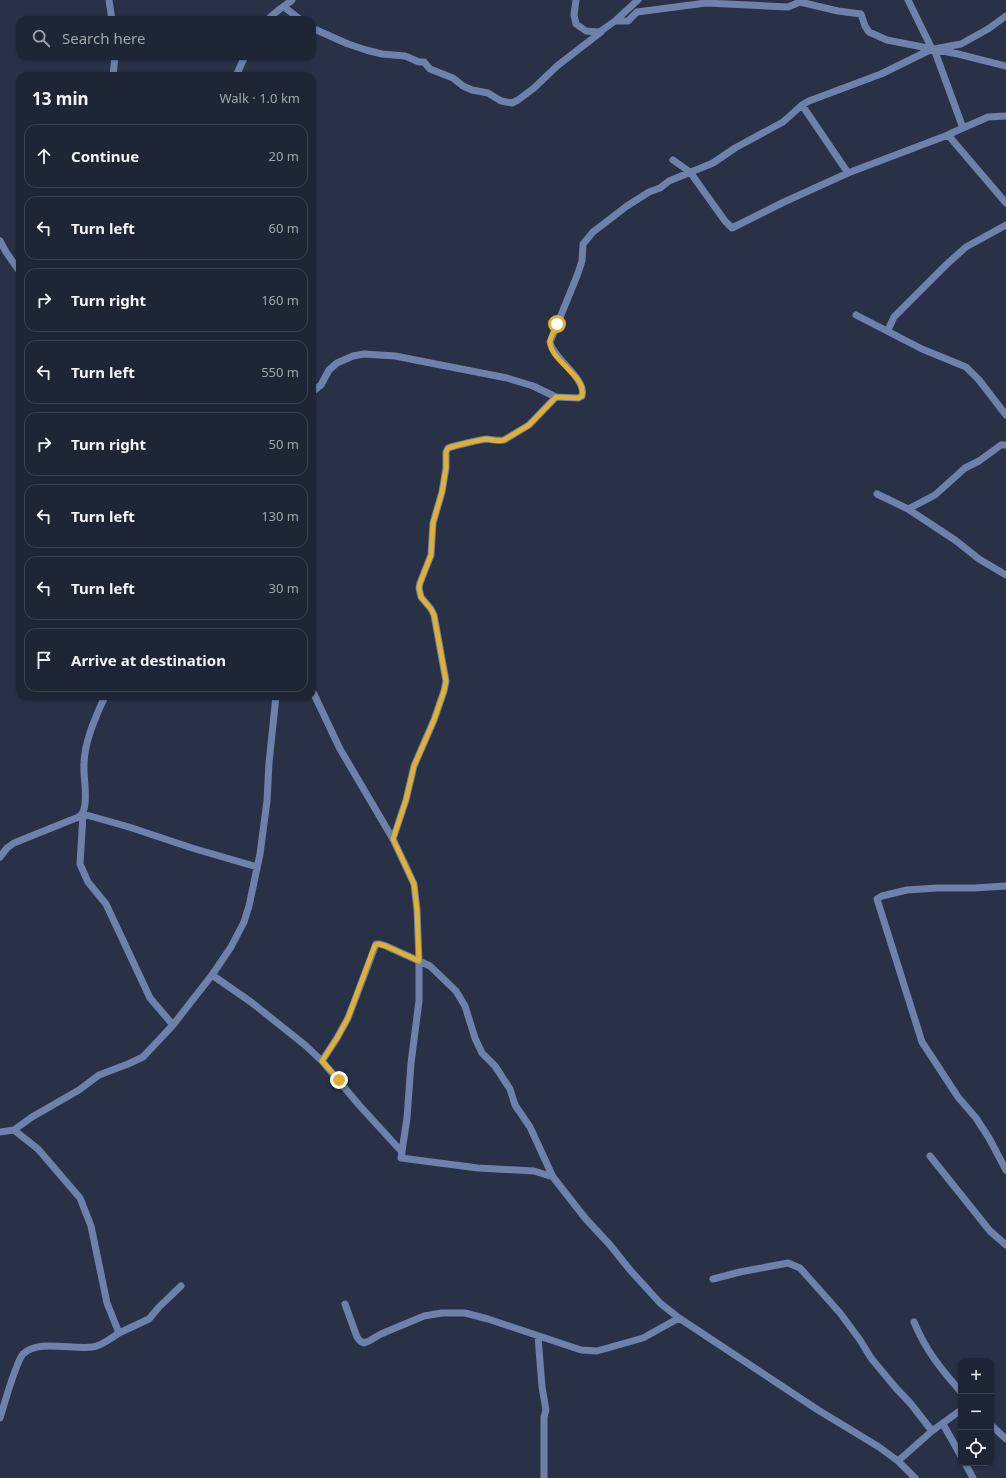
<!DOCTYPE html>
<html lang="en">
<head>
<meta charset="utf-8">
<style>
	:root { --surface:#1e2534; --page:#2b3140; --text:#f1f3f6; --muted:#a1a5ac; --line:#3c424f }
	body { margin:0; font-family:"Noto Sans",sans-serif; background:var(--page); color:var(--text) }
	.controls { position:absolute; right:12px; bottom:12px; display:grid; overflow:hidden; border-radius:8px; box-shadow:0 1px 3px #0004 }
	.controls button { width:36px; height:36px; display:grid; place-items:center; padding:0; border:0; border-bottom:1px solid var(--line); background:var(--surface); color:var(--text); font:20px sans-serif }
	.stop { position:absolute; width:12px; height:12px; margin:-9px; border:3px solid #e0b034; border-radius:50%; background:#fff }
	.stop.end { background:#e0b034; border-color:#fff; box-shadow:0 1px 4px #0008 }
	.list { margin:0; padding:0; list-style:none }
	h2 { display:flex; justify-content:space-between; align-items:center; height:52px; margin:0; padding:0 16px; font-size:17px }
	h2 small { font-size:13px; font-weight:400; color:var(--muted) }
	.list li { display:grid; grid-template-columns:26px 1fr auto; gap:12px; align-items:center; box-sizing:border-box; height:64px; margin:0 8px 8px; padding:0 8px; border:1px solid var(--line); border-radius:12px }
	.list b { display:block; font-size:15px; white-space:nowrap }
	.list em { font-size:13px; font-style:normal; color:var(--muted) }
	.icon { flex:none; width:22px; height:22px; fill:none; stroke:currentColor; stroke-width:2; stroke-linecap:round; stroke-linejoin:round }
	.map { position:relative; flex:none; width:1006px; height:1478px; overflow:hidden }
	.search { position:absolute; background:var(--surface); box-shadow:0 1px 3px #0004; left:16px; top:16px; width:300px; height:44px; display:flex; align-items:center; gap:10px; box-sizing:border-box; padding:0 14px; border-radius:12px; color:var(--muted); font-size:15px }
	.panel { position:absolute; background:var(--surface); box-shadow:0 1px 3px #0004; left:16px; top:72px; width:300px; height:628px; border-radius:12px }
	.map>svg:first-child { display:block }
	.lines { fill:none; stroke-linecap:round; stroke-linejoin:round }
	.minor { stroke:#6e81aa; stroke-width:7 }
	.route { stroke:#e0b034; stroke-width:5 }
</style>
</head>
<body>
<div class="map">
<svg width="1006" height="1478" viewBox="0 0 1006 1478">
	<rect width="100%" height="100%" fill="#283146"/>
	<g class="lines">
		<path class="minor" d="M 109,0 L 112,20
			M 576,0 L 574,15 L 576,24 L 586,31 L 598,32 L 601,31 L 615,21 L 628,21 L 637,12 L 706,3 L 788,7 L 800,2 L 838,11 L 861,14 L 865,26 L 869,32 L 887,40 L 958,54 L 1006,66
			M 908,0 L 932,49
			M 284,7 L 301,20
			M 268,20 C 275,11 284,7 292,0
			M 615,21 L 638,0
			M 312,28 L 348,44 L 366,50 L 382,54 L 405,56 L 419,62 L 424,62 L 430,69 L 453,78 L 463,86 L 472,90 L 488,93 L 501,101 L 512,103 L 518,100 L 534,88 L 557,66 L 601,32
			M 113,76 L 115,56
			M 236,76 L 245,56
			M 802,105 L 848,173
			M 963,128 L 934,49 L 961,44 L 988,29 L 1006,16
			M 948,135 L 1006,203
			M 673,160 L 690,172 L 725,221 L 732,228 L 784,202 L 848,173 L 948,135 L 954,132 L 988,117 L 1006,116
			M 0,241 L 6,252 L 20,272
			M 856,315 L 922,349 L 966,367 L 979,380 L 1006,415
			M 888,330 L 894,317 L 947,264 L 966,247 L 1006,225
			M 312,392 L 321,385 L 329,370 L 337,363 L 353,356 L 364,354 L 395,356 L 507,378 L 533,386 L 556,397
			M 877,494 L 908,509 L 955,540 L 979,559 L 1006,575
			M 908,509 L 935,495 L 965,468 L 979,461 L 1001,445 L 1006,445
			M 312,690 L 340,749 L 393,839 L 414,884 L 417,910 L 419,961 L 419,1001 L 411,1063 L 407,1118 L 401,1158 L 478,1168 L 534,1171 L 553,1177
			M 393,839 L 406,800 L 414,766 L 434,720 L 444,691 L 446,681 L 434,615 L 431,609 L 421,597 L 419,588 L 420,583 L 431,555 L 433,523 L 442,492 L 446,468 L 446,452 L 448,448 C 454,446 482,439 487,439 C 493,440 498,441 504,440 L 529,425 L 556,397 L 578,398 L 582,396 C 587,378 553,359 550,342 L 577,276 L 582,261 L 583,244 L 593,232 L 627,206 L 649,192 L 660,188 L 669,181 L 713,163 L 735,148 L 783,122 L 802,105 L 809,101 L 881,74 L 932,49
			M 0,857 L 7,848 L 14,843 L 71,820 C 77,818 83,816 84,809 C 88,795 83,778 84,763 C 85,739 96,717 105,696
			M 1006,886 L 974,888 L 937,888 L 907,890 L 882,896 L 877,899 L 922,1042 L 958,1097 L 976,1118 L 989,1138 L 1006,1170
			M 212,975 L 251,1002 L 305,1045 L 322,1061 L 359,1105 L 402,1152
			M 173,1025 L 150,998 L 106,904 L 88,882 L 80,864 L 83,814 L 129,827 L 192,848 L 257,867
			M 322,1061 L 337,1038 L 348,1018 L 376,944 L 380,944 L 386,946 L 430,966 L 456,991 L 465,1006 L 475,1038 L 482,1053 L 495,1066 L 510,1089 L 515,1105 L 530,1127 L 553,1177 L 585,1218 L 610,1245 L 630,1270 L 660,1303 L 679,1318 L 818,1410 L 879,1447 L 898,1461 L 915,1478
			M 14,1130 L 38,1149 L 80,1198 L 91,1226 L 107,1303 L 119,1333 L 149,1319 L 159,1307 L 181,1286
			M 0,1132 L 14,1130 L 32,1117 L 79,1090 L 99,1075 L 128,1064 L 143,1057 L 173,1025 L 212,975 L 231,947 L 244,922 L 249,906 L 260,854 L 267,801 L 269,763 L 276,696
			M 930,1156 L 990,1231 L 1006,1245
			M 713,1279 L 740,1272 L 788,1263 L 800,1268 L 840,1313 L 860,1340 L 871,1358 L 895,1387 L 911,1404 L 932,1431
			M 345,1304 L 357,1337 L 360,1341 L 364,1343 L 369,1341 L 381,1334 L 424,1316 L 442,1313 L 465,1313 L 488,1319 L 581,1350 L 597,1351 L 643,1338 L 679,1318
			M 914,1322 C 926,1351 941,1369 961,1392
			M 538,1336 L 542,1387 L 546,1410 L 544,1417 L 544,1478
			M 0,1418 C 4,1405 16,1362 23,1354 C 38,1339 73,1350 92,1347 C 102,1346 111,1338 119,1333
			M 943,1424 L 961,1456
			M 991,1425 L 1006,1439
			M 898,1461 L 932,1431 L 961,1410
			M 965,1463 L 973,1478"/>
	</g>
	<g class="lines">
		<path class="route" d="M 339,1080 L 322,1061 L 337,1038 L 348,1018 L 375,945 L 378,944 L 386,946 L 419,961 L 417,910 L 414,884 L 393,839 L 406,800 L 414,766 L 434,720 L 444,691 L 446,681 L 434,615 L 431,609 L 421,597 L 419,588 L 420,583 L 431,555 L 433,523 L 442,492 L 446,468 L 446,452 L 448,448 C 454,446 482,439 487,439 C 493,440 498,442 504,440 L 529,425 L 556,397 L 578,398 L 582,396 C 587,376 550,361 550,342 C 550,337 555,330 557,324"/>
	</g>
</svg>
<div class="controls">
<button>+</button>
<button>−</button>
<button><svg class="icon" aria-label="locate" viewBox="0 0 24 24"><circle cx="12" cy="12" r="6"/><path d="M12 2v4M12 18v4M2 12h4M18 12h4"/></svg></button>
</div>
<div class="stop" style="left:557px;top:324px"></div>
<div class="stop end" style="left:339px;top:1080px"></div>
<div class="search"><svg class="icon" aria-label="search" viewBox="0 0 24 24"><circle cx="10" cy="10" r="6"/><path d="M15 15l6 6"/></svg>Search here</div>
<section class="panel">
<h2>13 min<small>Walk · 1.0 km</small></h2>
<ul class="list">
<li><svg class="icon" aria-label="ahead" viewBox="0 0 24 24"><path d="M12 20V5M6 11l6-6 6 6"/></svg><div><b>Continue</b></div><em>20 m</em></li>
<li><svg class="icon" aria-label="left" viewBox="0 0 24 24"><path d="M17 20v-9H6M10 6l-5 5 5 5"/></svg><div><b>Turn left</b></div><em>60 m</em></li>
<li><svg class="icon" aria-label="right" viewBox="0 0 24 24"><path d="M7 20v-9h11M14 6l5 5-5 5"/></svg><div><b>Turn right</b></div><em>160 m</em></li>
<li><svg class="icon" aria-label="left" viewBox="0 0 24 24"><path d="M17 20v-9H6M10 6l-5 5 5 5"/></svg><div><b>Turn left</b></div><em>550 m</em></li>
<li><svg class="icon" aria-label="right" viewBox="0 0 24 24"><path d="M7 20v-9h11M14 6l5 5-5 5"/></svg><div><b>Turn right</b></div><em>50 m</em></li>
<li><svg class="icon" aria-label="left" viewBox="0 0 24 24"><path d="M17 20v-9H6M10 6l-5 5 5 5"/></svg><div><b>Turn left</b></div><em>130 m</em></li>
<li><svg class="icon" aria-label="left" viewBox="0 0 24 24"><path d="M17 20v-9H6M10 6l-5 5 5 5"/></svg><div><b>Turn left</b></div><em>30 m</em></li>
<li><svg class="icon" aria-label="arrive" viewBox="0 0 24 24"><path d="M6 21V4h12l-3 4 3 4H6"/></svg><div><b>Arrive at destination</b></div></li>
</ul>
</section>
</div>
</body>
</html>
